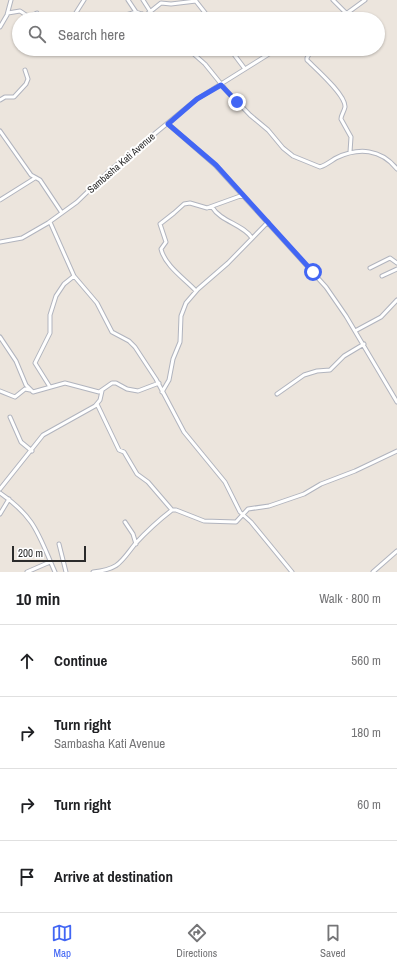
<!DOCTYPE html>
<html lang="en">
<head>
<meta charset="utf-8">
<style>
	:root { --surface:#fff; --page:#f2f2f2; --text:#202124; --muted:#757577; --line:#e0e0e0; --accent:#4266f4 }
	body { margin:0; font-family:"Archivo Narrow",sans-serif; background:var(--page); color:var(--text) }
	.scale { position:absolute; left:12px; bottom:10px; width:74px; box-sizing:border-box; padding-left:4px; border:2px solid #2b2b2b; border-top:0; font-size:11px; line-height:14px; white-space:nowrap; color:#2b2b2b; -webkit-text-stroke:3px #fff; paint-order:stroke }
	.stop { position:absolute; width:12px; height:12px; margin:-9px; border:3px solid #4266f4; border-radius:50%; background:#fff }
	.stop.end { background:#4266f4; border-color:#fff; box-shadow:0 1px 4px #0008 }
	.list { margin:0; padding:0; list-style:none }
	h2 { display:flex; justify-content:space-between; align-items:center; height:52px; margin:0; padding:0 16px; font-size:17px }
	h2 small { font-size:13px; font-weight:400; color:var(--muted) }
	.list li { display:grid; grid-template-columns:26px 1fr auto; gap:12px; align-items:center; box-sizing:border-box; height:72px; padding:0 16px; border-top:1px solid var(--line) }
	.list b { display:block; font-size:15px; white-space:nowrap }
	.list p { margin:0; font-size:13px; white-space:nowrap; color:var(--muted) }
	.list em { font-size:13px; font-style:normal; color:var(--muted) }
	.icon { flex:none; width:22px; height:22px; fill:none; stroke:currentColor; stroke-width:2; stroke-linecap:round; stroke-linejoin:round }
	.map { position:relative; flex:none; width:397px; height:572px; overflow:hidden }
	.search { position:absolute; background:var(--surface); box-shadow:0 1px 3px #0004; left:12px; right:12px; top:12px; height:44px; display:flex; align-items:center; gap:10px; box-sizing:border-box; padding:0 14px; border-radius:22px; color:var(--muted); font-size:15px }
	.sheet { height:340px; background:var(--surface) }
	nav { display:flex; justify-content:space-around; align-items:center; box-sizing:border-box; height:56px; border-top:1px solid var(--line); background:var(--surface); font-size:11px; color:var(--muted) }
	nav a { display:grid; justify-items:center; gap:2px }
	nav .on { color:var(--accent) }
	.map>svg:first-child { display:block }
	.lines { fill:none; stroke-linecap:round; stroke-linejoin:round }
	.minor-casing { stroke:#b1b4be; stroke-width:5 }
	.minor { stroke:#fff; stroke-width:3 }
	.route { stroke:#4266f4; stroke-width:5 }
	.labels { text-anchor:middle; dominant-baseline:central; stroke-width:4; stroke-linejoin:round; paint-order:stroke }
	.street-label { font-size:10px; fill:#2b2b2b; stroke:#fff }
</style>
</head>
<body>
<div class="map">
<svg width="397" height="572" viewBox="0 0 397 572">
	<rect width="100%" height="100%" fill="#ece5dd"/>
	<g class="lines">
		<defs>
			<path id="minor" d="M 128,0 L 136,12 L 156,19
				M 143,0 L 150,11
				M 195,0 L 210,19
				M 333,0 L 346,13
				M 8,13 L 20,11 L 29,17 L 37,13
				M 146,15 L 161,3 L 171,4 L 196,1
				M 72,19 L 84,0
				M 113,19 L 136,12
				M 135,19 L 142,14
				M 339,19 L 365,0
				M 0,27 L 7,15 L 11,0
				M 118,49 L 119,51
				M 188,49 L 205,64 L 226,90 L 250,115 L 268,130 L 283,148 L 293,156 L 320,167 C 326,165 331,161 336,158 C 359,147 381,149 397,169
				M 230,49 L 245,69
				M 312,49 L 307,58 L 307,60 C 316,69 346,95 345,107 C 344,112 341,115 341,119 L 351,137 L 350,152
				M 0,100 L 5,97 L 14,97 L 26,84 L 28,79 L 25,70
				M 168,124 L 215,165 L 326,287 L 346,316 L 397,402
				M 0,131 L 31,175 L 40,180 L 62,213
				M 0,200 L 35,178
				M 212,207 C 221,222 243,224 252,238
				M 50,222 L 74,276 L 97,303 L 112,332 L 129,341 L 135,347 L 156,379 L 184,432 L 225,482 L 240,512 L 251,522 L 292,572
				M 0,242 L 22,238 L 48,223 L 77,202 L 108,172 L 197,99 L 277,49
				M 370,268 L 390,258 L 397,263
				M 382,276 L 397,269
				M 196,291 C 185,279 165,266 161,249 L 166,242 L 160,224 L 174,213 L 184,204 L 190,203 L 207,208 L 243,195
				M 355,331 L 381,317 L 397,300
				M 0,337 L 16,361 L 26,385 L 33,392 L 65,383 L 99,392 L 112,383 L 116,383 L 127,389 L 138,391 L 159,383
				M 50,387 L 35,363 L 50,333 L 50,315 L 56,296 L 64,284 L 74,276
				M 0,391 L 15,397 L 25,389 L 30,390
				M 162,392 L 169,380 L 173,359 L 180,342 L 181,316 L 186,303 L 198,289 L 228,263 L 268,222
				M 277,394 L 304,375 L 317,371 L 330,370 L 344,356 L 364,344
				M 97,404 L 119,450 L 124,452 L 137,474 L 148,482 L 172,510
				M 10,417 L 21,442 L 32,451
				M 0,489 L 43,435 L 95,406 L 100,400 L 102,391
				M 0,493 C 36,518 38,534 55,572
				M 0,514 L 9,499
				M 125,522 L 133,534 L 136,544
				M 59,544 L 66,572
				M 27,572 L 50,562
				M 93,572 C 119,569 120,563 135,544 C 146,532 159,520 172,510 L 176,510 L 204,521 L 236,522 L 248,509 L 269,506 L 304,494 L 321,484 L 355,471 L 397,451
				M 373,572 L 397,551"/>
		</defs>
		<use href="#minor" class="minor-casing"/>
		<use href="#minor" class="minor"/>
	</g>
	<g class="lines">
		<path class="route" d="M 237,102 L 221,85 L 197,99 L 168,124 L 216,165 L 313,272"/>
	</g>
	<g class="labels">
		<g class="street-label">
			<text transform="translate(121 163) rotate(-41)">Sambasha Kati Avenue</text>
		</g>
	</g>
</svg>
<div class="scale">200 m</div>
<div class="stop" style="left:313px;top:272px"></div>
<div class="stop end" style="left:237px;top:102px"></div>
<div class="search"><svg class="icon" aria-label="search" viewBox="0 0 24 24"><circle cx="10" cy="10" r="6"/><path d="M15 15l6 6"/></svg>Search here</div>
</div>
<section class="sheet">
<h2>10 min<small>Walk · 800 m</small></h2>
<ul class="list">
<li><svg class="icon" aria-label="ahead" viewBox="0 0 24 24"><path d="M12 20V5M6 11l6-6 6 6"/></svg><div><b>Continue</b></div><em>560 m</em></li>
<li><svg class="icon" aria-label="right" viewBox="0 0 24 24"><path d="M7 20v-9h11M14 6l5 5-5 5"/></svg><div><b>Turn right</b><p>Sambasha Kati Avenue</p></div><em>180 m</em></li>
<li><svg class="icon" aria-label="right" viewBox="0 0 24 24"><path d="M7 20v-9h11M14 6l5 5-5 5"/></svg><div><b>Turn right</b></div><em>60 m</em></li>
<li><svg class="icon" aria-label="arrive" viewBox="0 0 24 24"><path d="M6 21V4h12l-3 4 3 4H6"/></svg><div><b>Arrive at destination</b></div></li>
</ul>
</section>
<nav>
<a class="on"><svg class="icon" aria-label="map" viewBox="0 0 24 24"><path d="M3 6l6-2 6 2 6-2v14l-6 2-6-2-6 2zM9 4v14M15 6v14"/></svg>Map</a>
<a><svg class="icon" aria-label="directions" viewBox="0 0 24 24"><path d="M12 3l9 9-9 9-9-9zM9 14v-3h6M13 9l2 2-2 2"/></svg>Directions</a>
<a><svg class="icon" aria-label="saved" viewBox="0 0 24 24"><path d="M7 4h10v16l-5-4-5 4z"/></svg>Saved</a>
</nav>
</body>
</html>
